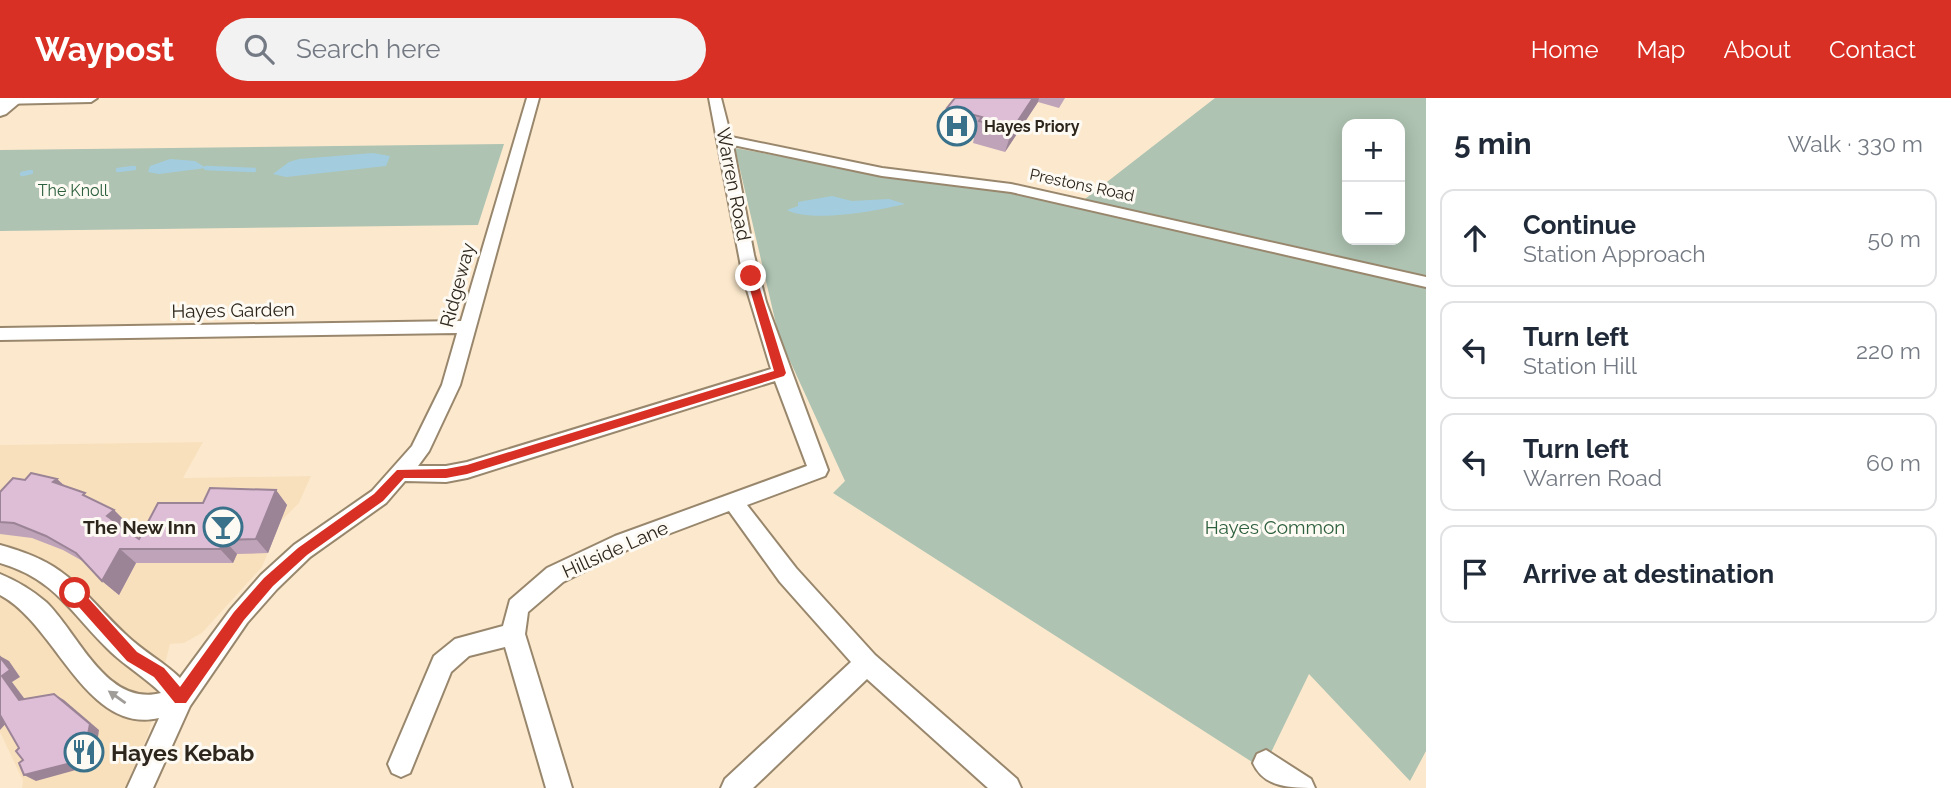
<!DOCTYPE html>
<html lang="en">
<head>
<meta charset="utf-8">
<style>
	:root { --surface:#fff; --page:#f2f2f3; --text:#1f2937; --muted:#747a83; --line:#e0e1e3; --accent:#d93025 }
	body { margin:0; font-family:Raleway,sans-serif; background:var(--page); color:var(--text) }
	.controls { position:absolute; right:21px; top:21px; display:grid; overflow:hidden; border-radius:14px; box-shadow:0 4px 18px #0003 }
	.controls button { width:63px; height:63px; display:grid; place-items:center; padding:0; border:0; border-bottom:2px solid var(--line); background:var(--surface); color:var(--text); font:35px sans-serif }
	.stop { position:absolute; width:21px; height:21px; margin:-16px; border:5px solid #d93025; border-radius:50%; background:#fff }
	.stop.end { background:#d93025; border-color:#fff; box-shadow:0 2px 7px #0008 }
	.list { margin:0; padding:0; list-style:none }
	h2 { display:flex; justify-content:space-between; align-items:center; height:91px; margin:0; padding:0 28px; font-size:30px }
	h2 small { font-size:23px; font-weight:400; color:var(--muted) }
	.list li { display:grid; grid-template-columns:46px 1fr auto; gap:21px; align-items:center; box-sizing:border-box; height:98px; margin:0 14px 14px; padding:0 14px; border:2px solid var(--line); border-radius:14px }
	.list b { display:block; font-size:26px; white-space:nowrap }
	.list p { margin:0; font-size:23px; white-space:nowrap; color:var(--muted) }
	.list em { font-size:23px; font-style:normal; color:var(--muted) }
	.icon { flex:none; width:38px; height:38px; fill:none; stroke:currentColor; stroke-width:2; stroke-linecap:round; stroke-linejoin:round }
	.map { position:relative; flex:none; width:1426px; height:690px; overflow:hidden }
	header { display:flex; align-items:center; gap:42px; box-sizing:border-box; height:98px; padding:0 35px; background:var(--accent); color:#fff }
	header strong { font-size:33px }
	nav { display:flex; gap:38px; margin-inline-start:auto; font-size:24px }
	.search { width:490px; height:63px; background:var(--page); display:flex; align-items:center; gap:18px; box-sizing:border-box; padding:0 24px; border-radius:38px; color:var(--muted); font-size:26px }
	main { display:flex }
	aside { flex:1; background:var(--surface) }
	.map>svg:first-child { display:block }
	.built { fill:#f8e0bd }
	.green { fill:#aec3b2; fill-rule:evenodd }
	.water { fill:#a3cdde }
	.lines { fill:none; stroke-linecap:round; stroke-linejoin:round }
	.stream { stroke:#a3cdde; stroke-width:4.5 }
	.minor-casing { stroke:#99876d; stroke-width:4 }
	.major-casing { stroke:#99876d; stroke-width:4 }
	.minor { fill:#fff; fill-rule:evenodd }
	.major { fill:#fff; fill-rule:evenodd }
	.wall { fill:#bfa3b8 }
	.shaded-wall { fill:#9b8496 }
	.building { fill:#debdd6; stroke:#9b8496; stroke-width:2 }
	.oneway { fill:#a09d99 }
	.route { fill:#d93025 }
	.labels { text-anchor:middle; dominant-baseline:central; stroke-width:6; stroke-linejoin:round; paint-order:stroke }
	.far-poi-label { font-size:16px; font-weight:bold; fill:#2d261c; stroke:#fdf9f3; text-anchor:start }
	.far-street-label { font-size:16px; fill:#2d261c; stroke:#fdf9f3 }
	.far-park-label { font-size:16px; fill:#2d603d; stroke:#fdf9f3 }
	.street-label { font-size:19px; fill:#2d261c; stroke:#fdf9f3 }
	.poi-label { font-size:19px; font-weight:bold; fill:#2d261c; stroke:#fdf9f3; text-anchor:end }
	.park-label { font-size:19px; fill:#2d603d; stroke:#fdf9f3 }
	.near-poi-label { font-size:23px; font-weight:bold; fill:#2d261c; stroke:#fdf9f3; text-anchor:start }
</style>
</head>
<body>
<header>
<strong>Waypost</strong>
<div class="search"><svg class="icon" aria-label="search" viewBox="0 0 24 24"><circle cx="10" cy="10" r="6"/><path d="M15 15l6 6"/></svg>Search here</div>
<nav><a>Home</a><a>Map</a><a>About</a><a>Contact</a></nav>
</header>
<main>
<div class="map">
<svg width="1426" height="690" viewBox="0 0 1426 690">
	<rect width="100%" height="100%" fill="#fce9cd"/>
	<path class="built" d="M 203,344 L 183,380 L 311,378 L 299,405 L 281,423 L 262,469 L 202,535 L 184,545 L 170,546 L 148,637 L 125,690 L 22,690 L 23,683 L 0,634 L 0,630 L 30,608 L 0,568 L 0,347 Z"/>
	<path class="green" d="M 1215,0 L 1426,0 L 1426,653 L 1410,683 L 1309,576 L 1263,671 L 833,395 L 845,383 L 779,239 L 735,50 L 861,73 L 1007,93 L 1076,108 ZM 1347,26 L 1400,26 L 1400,142 L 1347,142 Z
		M 504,46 L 478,127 L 0,133 L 0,52 Z"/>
	<path class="water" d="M 373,55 L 390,58 L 386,68 L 286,79 L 273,76 L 289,64 L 299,61 Z
		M 170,61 L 195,63 L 206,70 L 159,76 L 148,74 L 150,68 Z
		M 832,98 L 852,103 L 889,101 L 905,106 C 877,113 812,125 787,112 L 798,108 L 798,104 Z"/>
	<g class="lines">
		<path class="stream" d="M 206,70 L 254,72
			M 118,72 L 134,70
			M 22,76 L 31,74"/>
		<defs>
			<path id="minor" d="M 0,0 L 97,0 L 91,4 L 0,6 Z
				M 527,0 L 539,0 L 460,287 L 429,353 L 418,368 L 446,368 L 467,364 L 771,271 L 743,179 L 709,0 L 721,0 L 731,39 L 882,70 L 1011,86 L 1426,179 L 1426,189 L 1011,94 L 882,78 L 733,47 L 754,157 L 766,204 L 828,372 L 825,378 L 747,407 L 796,470 L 875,557 L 1017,681 L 1021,690 L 988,690 L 867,581 L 753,690 L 721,690 L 725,681 L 851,564 L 780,484 L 729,413 L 631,450 L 563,484 L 528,514 L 525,536 L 572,690 L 546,690 L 505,549 L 469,558 L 451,574 L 410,675 L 401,679 L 392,675 L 388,666 L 434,558 L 455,541 L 503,528 L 510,502 L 547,470 L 615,438 L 807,368 L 775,283 L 467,380 L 446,384 L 405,383 L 386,405 L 310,459 L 277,491 L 247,525 L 190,608 L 153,690 L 127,690 L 159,620 C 86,637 56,526 0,497 L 0,476 C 17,483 32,492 46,504 C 79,536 106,609 161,595 C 146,580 127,569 111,554 C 72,517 56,481 0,465 L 0,447 C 70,466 77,490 125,536 C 142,553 164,564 180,580 L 231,511 L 261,477 L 294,447 L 372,393 L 412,348 L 442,287 L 457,235 L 0,242 L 0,230 L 461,223 Z
				M 1266,652 L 1311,681 L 1315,690 C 1291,690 1264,690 1253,665 L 1257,656 Z"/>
			<path id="major" d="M 7,0 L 25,0 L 6,16 L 0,18 L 0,5 Z"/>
		</defs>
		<use href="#minor" class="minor-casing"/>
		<use href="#major" class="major-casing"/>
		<use href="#minor" class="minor"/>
		<use href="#major" class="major"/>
	</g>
	<path class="wall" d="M 955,0 L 1065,0 L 1059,10 L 1038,4 L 1005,54 L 973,45 L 974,40 L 942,32 L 947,10 Z
		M 57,381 L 65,388 L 114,412 L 129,427 L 125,431 L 139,441 L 203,405 L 276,392 L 287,407 L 268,455 L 237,456 L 233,465 L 136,465 L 119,497 L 102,483 L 86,465 L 63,452 L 32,440 L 0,436 L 0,394 L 25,382 Z"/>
	<path class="shaded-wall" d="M 1033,0 L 1039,0 L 1038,4 L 1005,54 L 1012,32 Z
		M 57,381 L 73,396 L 53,384 Z
		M 276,392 L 287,407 L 268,455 L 256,441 Z
		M 114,412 L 129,427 L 122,433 L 107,418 Z
		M 224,442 L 237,456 L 233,465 L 220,451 Z
		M 120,451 L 136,465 L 119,497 L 102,483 Z
		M 0,558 L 9,563 L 20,579 L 12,584 L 30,608 L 19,602 L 2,578 Z
		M 54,596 L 64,602 L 99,632 L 94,667 L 36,683 L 24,677 Z
		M 0,615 L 10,621 L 0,632 Z"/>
	<path class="building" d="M 955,0 L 1033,0 L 1012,32 L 979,23 L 982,19 L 947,10 Z
		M 31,375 L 57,381 L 53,384 L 85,395 L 83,397 L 114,412 L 107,418 L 139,441 L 158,405 L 203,405 L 210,390 L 276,392 L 256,441 L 224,442 L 220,451 L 120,451 L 102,483 L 76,455 L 46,438 L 14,425 L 0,424 L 0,394 L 13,380 L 25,382 Z
		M 0,559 L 10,572 L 2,578 L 19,602 L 54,596 L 90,626 L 83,662 L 24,677 L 19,665 L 23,662 L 16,653 L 19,650 L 0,617 Z"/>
	<defs><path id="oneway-solid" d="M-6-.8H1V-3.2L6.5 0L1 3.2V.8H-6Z" transform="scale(1.75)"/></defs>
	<use class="oneway" href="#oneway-solid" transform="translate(117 599) rotate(-145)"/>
	<path class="route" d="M 751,175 L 756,178 L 786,275 L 784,278 L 467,376 L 446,380 L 404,380 L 383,403 L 307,457 L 273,488 L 244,522 L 186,605 L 175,605 L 154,579 L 127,563 L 70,499 L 70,491 L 80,491 L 137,554 L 164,570 L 180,589 L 234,514 L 264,480 L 298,450 L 374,396 L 397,372 L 446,371 L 467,367 L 774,273 L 746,178 Z"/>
	<defs>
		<symbol id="hospital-ring" viewBox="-11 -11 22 22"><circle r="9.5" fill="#fdf9f3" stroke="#39718b" stroke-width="1.5"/><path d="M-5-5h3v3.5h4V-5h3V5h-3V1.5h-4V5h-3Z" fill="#39718b"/></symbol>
		<symbol id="bar-ring" viewBox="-11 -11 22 22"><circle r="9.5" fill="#fdf9f3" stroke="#39718b" stroke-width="1.5"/><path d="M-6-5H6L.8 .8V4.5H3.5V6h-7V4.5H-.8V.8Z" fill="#39718b"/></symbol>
		<symbol id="restaurant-ring" viewBox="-11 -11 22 22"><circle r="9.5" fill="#fdf9f3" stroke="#39718b" stroke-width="1.5"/><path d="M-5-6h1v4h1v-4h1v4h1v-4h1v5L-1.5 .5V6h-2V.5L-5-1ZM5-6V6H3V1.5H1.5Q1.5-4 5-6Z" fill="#39718b"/></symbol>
	</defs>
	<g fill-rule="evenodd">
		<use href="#hospital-ring" x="935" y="6" width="44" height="44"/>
		<use href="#bar-ring" x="201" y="407" width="44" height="44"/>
		<use href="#restaurant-ring" x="62" y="632" width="44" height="44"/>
	</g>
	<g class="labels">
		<g class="far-poi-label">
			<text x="984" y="28">Hayes Priory</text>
		</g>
		<g class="far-street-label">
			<text transform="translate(1082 87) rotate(12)">Prestons Road</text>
		</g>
		<g class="far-park-label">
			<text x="73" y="92">The Knoll</text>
		</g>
		<g class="street-label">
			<text transform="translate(734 86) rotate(79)">Warren Road</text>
			<text transform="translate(457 187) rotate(-75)">Ridgeway</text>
			<text transform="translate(233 212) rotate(-1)">Hayes Garden</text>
			<text transform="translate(615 451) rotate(-24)">Hillside Lane</text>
		</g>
		<g class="poi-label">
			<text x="196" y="429">The New Inn</text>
		</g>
		<g class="park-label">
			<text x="1275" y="429">Hayes Common</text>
		</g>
		<g class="near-poi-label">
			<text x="111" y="654">Hayes Kebab</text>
		</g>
	</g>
</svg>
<div class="controls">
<button>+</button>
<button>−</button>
</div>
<div class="stop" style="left:75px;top:495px"></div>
<div class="stop end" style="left:751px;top:178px"></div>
</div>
<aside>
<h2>5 min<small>Walk · 330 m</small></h2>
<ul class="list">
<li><svg class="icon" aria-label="ahead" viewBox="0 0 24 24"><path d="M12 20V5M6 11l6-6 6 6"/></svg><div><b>Continue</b><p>Station Approach</p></div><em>50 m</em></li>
<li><svg class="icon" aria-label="left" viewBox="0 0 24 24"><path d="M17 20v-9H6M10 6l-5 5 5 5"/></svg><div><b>Turn left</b><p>Station Hill</p></div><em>220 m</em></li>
<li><svg class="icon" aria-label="left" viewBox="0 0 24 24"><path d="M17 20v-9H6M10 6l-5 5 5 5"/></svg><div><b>Turn left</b><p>Warren Road</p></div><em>60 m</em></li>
<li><svg class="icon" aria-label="arrive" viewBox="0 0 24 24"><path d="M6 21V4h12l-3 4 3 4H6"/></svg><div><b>Arrive at destination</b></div></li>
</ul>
</aside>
</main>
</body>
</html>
